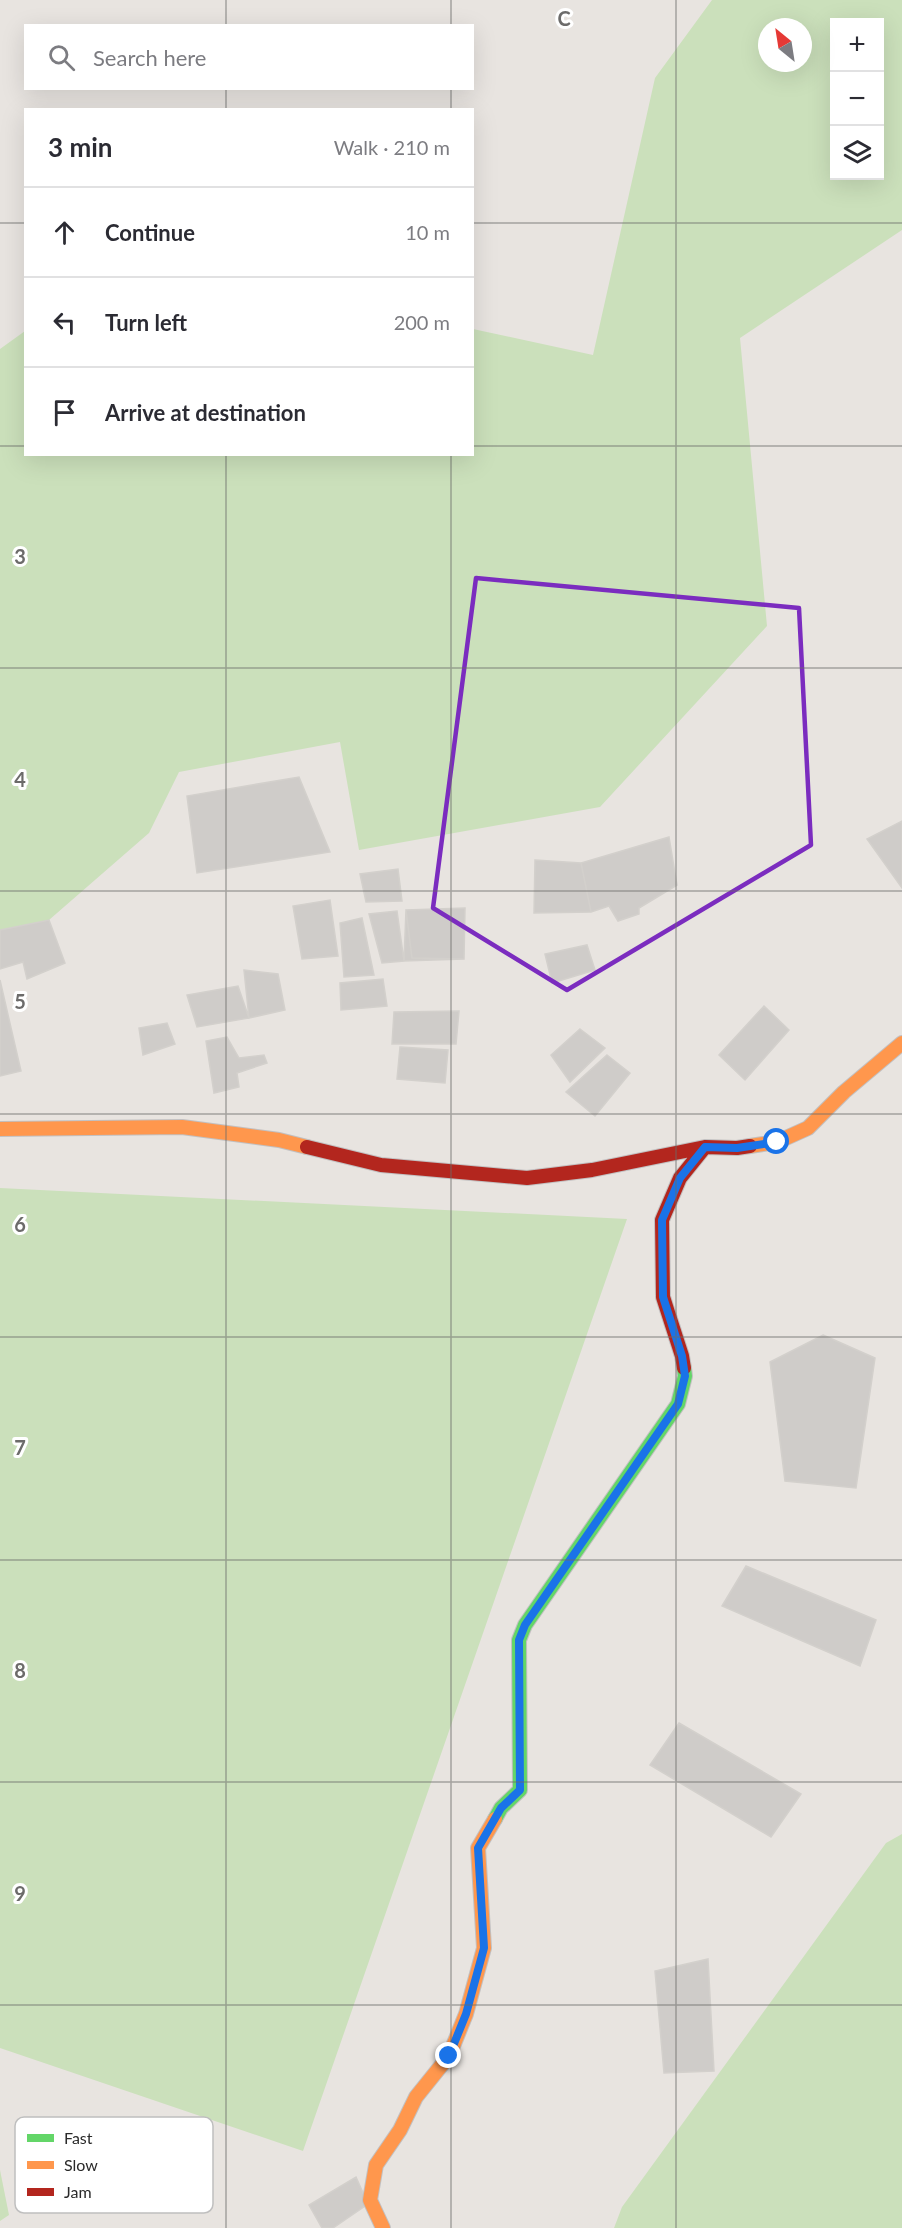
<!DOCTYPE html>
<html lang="en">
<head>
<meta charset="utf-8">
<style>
	:root { --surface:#fff; --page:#f7f7f7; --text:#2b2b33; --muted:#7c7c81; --line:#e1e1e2 }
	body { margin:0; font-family:Lato,sans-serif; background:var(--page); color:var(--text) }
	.controls { position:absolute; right:18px; top:18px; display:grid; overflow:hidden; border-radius:0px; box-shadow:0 6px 24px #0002 }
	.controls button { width:54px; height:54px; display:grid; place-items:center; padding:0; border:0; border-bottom:2px solid var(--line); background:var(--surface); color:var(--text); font:30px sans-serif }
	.compass { position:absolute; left:758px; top:18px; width:54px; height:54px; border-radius:50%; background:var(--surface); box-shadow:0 6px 24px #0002; rotate:330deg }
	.stop { position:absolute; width:18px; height:18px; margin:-14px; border:4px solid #1a73e8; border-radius:50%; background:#fff }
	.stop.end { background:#1a73e8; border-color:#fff; box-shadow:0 2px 6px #0008 }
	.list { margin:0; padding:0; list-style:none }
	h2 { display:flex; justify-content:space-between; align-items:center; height:78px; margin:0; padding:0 24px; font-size:26px }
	h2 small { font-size:20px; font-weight:400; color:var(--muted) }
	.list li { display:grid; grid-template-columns:39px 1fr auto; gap:18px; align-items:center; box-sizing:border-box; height:90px; padding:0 24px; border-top:2px solid var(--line) }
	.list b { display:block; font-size:22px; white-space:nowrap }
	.list em { font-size:20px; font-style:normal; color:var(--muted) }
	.icon { flex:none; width:33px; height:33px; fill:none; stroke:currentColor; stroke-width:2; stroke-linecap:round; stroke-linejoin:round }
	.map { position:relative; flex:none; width:902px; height:2228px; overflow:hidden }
	.search { position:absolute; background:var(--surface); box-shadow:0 6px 24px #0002; left:24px; top:24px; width:450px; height:66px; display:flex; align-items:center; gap:15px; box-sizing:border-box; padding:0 21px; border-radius:0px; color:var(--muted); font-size:22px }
	.panel { position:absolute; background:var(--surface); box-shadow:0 6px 24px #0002; left:24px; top:108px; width:450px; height:348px; border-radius:0px }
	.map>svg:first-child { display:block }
	.green { fill:#cbe0bb; fill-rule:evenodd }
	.building { fill:#cfccc9; stroke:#d3d0cc; stroke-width:1.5 }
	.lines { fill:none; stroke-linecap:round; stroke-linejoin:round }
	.fast-casing { stroke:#c2c0c1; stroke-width:16 }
	.slow-casing { stroke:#c2c0c1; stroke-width:16 }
	.jam-casing { stroke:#c2c0c1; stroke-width:16 }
	.fast { stroke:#63d668; stroke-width:14 }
	.slow { stroke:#ff974d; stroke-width:14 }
	.jam { stroke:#b3261e; stroke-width:14 }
	.route { stroke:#1a73e8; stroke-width:8 }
	.marked { fill:none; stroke:#7b2cbf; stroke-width:4.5; stroke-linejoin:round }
	.grid { fill:none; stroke:#6c6b6a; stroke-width:1.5; stroke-opacity:0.55 }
	.key { fill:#fff; stroke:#bfbfbf; stroke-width:1.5 }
	.key-label { font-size:16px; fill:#2a2a2a }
	.grid-label { font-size:20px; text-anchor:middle; font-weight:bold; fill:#6c6b6a; stroke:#fff; stroke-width:6; stroke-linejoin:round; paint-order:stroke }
</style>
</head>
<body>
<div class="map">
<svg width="902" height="2228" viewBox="0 0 902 2228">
	<rect width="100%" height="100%" fill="#e8e4e0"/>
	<path class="green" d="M 712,0 L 902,0 L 902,230 L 740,338 L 767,626 L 600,807 L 359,850 L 340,742 L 179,772 L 149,833 L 49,920 L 0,930 L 0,349 L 25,331 L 26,454 L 472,454 L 473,329 L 593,355 L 655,78 ZM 834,22 L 880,22 L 880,176 L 834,176 ZM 767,27 L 803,27 L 803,63 L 767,63 Z
		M 0,1188 L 627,1219 L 303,2151 L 0,2048 Z
		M 902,1834 L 902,2228 L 614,2228 L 622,2207 L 886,1843 Z
		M 0,2170 L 9,2215 L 0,2221 Z"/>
	<path class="building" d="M 299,777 L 330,852 L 197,873 L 187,796 Z
		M 902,821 L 902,888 L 867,839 Z
		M 669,837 L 677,885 L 639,908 L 639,914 L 618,921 L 609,906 L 591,912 L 581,863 Z
		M 535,860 L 581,863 L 591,912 L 534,913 Z
		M 398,869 L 402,901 L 366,902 L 360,874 Z
		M 330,900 L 338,956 L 302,959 L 293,906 Z
		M 465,908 L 464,959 L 412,958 L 406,910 Z
		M 465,908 L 464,959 L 404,961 L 406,910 Z
		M 397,911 L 404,961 L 382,963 L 369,914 Z
		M 362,918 L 374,975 L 344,977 L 340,923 Z
		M 49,920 L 65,963 L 27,979 L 23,962 L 0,969 L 0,930 Z
		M 587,945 L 595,970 L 552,983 L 545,954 Z
		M 244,970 L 278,974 L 285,1010 L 249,1018 Z
		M 383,979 L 387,1006 L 341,1010 L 340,983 Z
		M 0,980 L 21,1071 L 0,1076 Z
		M 238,986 L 249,1018 L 197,1027 L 187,995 Z
		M 764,1006 L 789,1030 L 745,1080 L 719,1055 Z
		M 459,1011 L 456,1044 L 392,1044 L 394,1012 Z
		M 167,1023 L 175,1044 L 143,1055 L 139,1028 Z
		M 580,1029 L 605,1048 L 570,1082 L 551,1055 Z
		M 227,1037 L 239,1058 L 264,1055 L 267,1063 L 237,1073 L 239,1087 L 214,1093 L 206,1041 Z
		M 400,1047 L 448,1050 L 445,1083 L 397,1079 Z
		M 607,1055 L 630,1073 L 595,1116 L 566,1092 Z
		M 823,1335 L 875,1358 L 856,1488 L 785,1481 L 770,1362 Z
		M 746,1566 L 876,1620 L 860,1666 L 722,1606 Z
		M 679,1723 L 801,1794 L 771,1837 L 650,1765 Z
		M 708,1959 L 714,2071 L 664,2073 L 655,1971 Z
		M 356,2177 L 368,2204 L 333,2228 L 322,2228 L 309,2205 Z"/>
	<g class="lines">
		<defs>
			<path id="fast" d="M 495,1819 L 501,1808 L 520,1790 L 519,1640 L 525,1625 L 678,1404 L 685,1376 L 684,1368"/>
			<path id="slow" d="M 0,1129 L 182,1127 L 279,1140 L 307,1147
				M 750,1146 L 777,1142 L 808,1128 L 844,1092 L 902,1043
				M 383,2228 L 370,2200 L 376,2165 L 400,2130 L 416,2097 L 449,2056 L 466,2014 L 484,1948 L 478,1848 L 495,1819"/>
			<path id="jam" d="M 307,1147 L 381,1165 L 527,1178 L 592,1170 L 705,1147 L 737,1148 L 750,1146
				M 684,1368 L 682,1356 L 663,1297 L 662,1220 L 680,1178 L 705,1147"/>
		</defs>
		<use href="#fast" class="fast-casing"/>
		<use href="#slow" class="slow-casing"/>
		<use href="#jam" class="jam-casing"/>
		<use href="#fast" class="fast"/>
		<use href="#slow" class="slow"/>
		<use href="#jam" class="jam"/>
	</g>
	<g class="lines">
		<path class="route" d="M 449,2056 L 466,2014 L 484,1948 L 478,1848 L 501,1808 L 520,1790 L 519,1640 L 525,1625 L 678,1404 L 685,1376 L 682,1356 L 663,1297 L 662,1220 L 680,1178 L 705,1147 L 737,1148 L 777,1142"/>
	</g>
	<path class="marked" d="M 476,578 L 799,608 L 811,845 L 567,990 L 433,908 Z"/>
	<path class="grid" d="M 226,0 L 226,26M 451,0 L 451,26M 676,0 L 676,2228M 226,88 L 226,110M 451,88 L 451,110M 0,223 L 26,223M 472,223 L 902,223M 0,446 L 26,446M 472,446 L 902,446M 226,454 L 226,2228M 451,454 L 451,2228M 0,668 L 902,668M 0,891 L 902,891M 0,1114 L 902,1114M 0,1337 L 902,1337M 0,1560 L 902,1560M 0,1782 L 902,1782M 0,2005 L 902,2005"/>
	<rect x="15" y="2117" width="198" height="96" rx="9" class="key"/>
	<rect x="27" y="2134" width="27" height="8" fill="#63d668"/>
	<rect x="27" y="2161" width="27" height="8" fill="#ff974d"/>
	<rect x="27" y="2188" width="27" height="8" fill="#b3261e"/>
	<g class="key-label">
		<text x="64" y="2144">Fast</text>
		<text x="64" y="2171">Slow</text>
		<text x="64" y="2198">Jam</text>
	</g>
	<g class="grid-label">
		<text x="564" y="26">C</text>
		<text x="20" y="564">3</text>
		<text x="20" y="787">4</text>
		<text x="20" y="1009">5</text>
		<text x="20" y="1232">6</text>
		<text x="20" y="1455">7</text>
		<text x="20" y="1678">8</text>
		<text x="20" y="1901">9</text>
	</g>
</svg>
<div class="controls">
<button>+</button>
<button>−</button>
<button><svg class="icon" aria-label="layers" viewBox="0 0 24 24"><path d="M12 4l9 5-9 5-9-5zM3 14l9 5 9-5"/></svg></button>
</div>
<svg class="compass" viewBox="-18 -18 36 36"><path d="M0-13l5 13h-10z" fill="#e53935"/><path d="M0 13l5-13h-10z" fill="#7c7c81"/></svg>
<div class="stop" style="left:777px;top:1142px"></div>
<div class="stop end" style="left:449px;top:2056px"></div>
<div class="search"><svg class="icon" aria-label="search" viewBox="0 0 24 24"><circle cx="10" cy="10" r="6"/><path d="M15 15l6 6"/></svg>Search here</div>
<section class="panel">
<h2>3 min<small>Walk · 210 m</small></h2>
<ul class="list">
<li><svg class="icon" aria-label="ahead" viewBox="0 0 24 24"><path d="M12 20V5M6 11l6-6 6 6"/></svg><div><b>Continue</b></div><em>10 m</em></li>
<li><svg class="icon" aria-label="left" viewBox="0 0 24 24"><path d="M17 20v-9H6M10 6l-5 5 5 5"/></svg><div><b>Turn left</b></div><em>200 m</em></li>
<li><svg class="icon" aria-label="arrive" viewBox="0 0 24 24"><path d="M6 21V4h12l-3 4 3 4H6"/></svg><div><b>Arrive at destination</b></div></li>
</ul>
</section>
</div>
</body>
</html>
